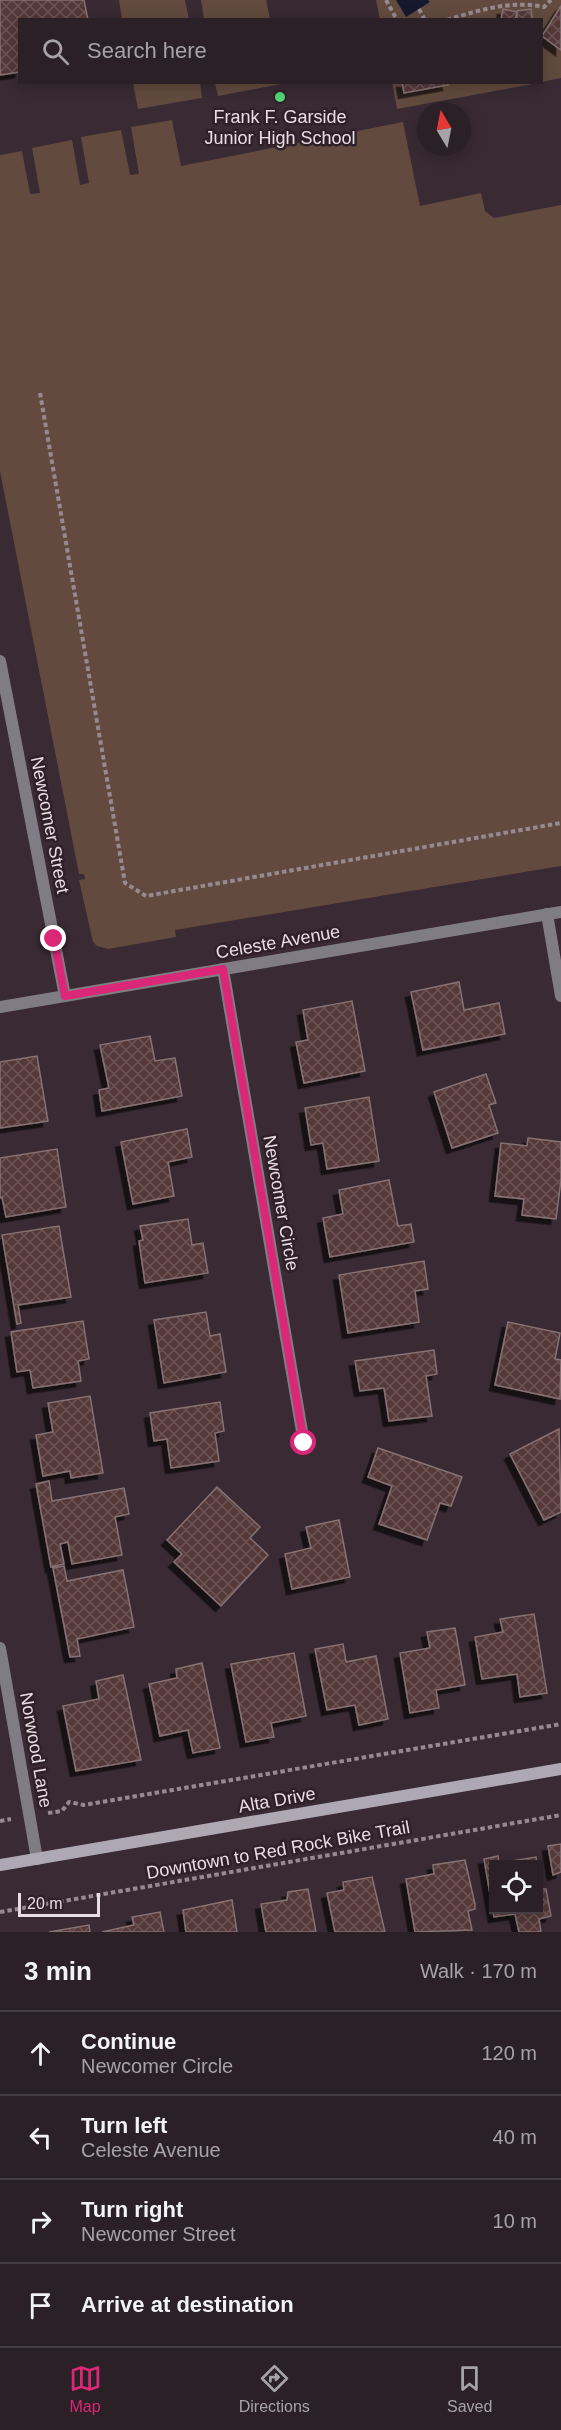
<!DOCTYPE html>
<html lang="en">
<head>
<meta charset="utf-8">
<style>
	:root { --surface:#2b2026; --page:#33282e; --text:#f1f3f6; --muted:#a6a3a7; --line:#473e43; --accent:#db2777 }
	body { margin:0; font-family:Helvetica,sans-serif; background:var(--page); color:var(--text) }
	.controls { position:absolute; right:18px; bottom:18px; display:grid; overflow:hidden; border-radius:0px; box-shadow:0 3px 15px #0003 }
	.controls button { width:54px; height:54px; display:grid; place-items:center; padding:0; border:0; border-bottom:2px solid var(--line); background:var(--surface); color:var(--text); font:30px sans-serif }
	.compass { position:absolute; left:417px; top:102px; width:54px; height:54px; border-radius:50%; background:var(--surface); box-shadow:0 3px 15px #0003; rotate:350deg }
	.scale { position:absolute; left:18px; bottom:15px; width:82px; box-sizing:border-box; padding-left:6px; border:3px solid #e8dee3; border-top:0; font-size:16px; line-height:21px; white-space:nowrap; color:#e8dee3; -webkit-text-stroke:4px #2f2029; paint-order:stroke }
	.stop { position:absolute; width:18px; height:18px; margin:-14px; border:4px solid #db2777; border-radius:50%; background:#fff }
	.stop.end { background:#db2777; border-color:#fff; box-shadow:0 2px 6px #0008 }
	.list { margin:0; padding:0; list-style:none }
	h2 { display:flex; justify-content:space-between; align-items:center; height:78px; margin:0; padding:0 24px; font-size:26px }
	h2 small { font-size:20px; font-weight:400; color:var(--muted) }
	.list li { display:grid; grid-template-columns:39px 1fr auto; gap:18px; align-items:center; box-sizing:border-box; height:84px; padding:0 24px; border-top:2px solid var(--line) }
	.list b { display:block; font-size:22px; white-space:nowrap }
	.list p { margin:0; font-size:20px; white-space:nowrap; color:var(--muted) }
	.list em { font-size:20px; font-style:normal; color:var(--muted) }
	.icon { flex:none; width:33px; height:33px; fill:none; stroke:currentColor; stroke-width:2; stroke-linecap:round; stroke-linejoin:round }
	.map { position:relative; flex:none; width:561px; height:1932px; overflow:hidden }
	.search { position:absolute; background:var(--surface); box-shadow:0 3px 15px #0003; left:18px; right:18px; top:18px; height:66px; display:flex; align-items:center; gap:15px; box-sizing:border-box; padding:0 21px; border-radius:0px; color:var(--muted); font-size:22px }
	.sheet { height:414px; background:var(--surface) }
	nav { display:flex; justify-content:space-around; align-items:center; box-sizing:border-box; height:84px; border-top:2px solid var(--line); background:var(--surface); font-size:16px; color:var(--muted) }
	nav a { display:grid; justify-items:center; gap:3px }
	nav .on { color:var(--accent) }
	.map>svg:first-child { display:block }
	.pitch { fill:#624a3e }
	.water { fill:#16182e }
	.building { fill:url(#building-cross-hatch); stroke:#877273; stroke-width:1.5; filter:url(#shadow) }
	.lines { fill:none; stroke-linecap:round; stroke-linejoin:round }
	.path { stroke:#968a90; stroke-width:4; stroke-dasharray:4.5 3; stroke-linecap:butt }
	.minor { stroke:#807c84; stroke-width:12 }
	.tertiary { stroke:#807c84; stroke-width:12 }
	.secondary { stroke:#aea8b4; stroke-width:12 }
	.route { stroke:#db2777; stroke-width:8 }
	.poi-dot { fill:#52d673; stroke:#2f2029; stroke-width:2 }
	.labels { text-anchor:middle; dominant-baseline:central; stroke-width:5; stroke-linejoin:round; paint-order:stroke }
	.poi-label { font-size:18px; fill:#e8dee3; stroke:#2f2029 }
	.street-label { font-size:18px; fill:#e8dee3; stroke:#2f2029 }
</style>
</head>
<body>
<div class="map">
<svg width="561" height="1932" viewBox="0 0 561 1932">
	<defs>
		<pattern id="building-cross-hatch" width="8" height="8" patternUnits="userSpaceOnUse" patternTransform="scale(1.5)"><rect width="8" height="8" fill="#553739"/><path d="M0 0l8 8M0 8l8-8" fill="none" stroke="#6d5456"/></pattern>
		<filter id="shadow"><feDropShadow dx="-5.5" dy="5.5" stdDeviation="0" flood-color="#0009"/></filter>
	</defs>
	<rect width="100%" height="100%" fill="#392a33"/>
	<path class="pitch" d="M 119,0 L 185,0 L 189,19 L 122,19 Z
		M 201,0 L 266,0 L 270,19 L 204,19 Z
		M 376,0 L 561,0 L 561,78 L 542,82 L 542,20 L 380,19 Z
		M 281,82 L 281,84 L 218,96 L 215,83 Z
		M 392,82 L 538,83 L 397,109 Z
		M 133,83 L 200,83 L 202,98 L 138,109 Z
		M 172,120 L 181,166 L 403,122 L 420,206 L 481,193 L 485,211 L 494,218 L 561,205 L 561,866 L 175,930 L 176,937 L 108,949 L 97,946 L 93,942 L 79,880 L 85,879 L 84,874 L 79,874 L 0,471 L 0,155 L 22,151 L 30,194 L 40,193 L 32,148 L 72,140 L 80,185 L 89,183 L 81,137 L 121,130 L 130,175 L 139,174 L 131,127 Z"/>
	<path class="water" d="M 396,0 L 428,0 L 430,2 L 406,17 Z"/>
	<path class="building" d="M 0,0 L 84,0 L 88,20 L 20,20 L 20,72 L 0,75 Z
		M 561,6 L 561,50 L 542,36 Z
		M 503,9 L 517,12 L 515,20 L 501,20 Z
		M 531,9 L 532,20 L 517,20 L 517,11 Z
		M 402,82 L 447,82 L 448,85 L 404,93 Z
		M 459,982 L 464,1010 L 499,1003 L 505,1034 L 423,1050 L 411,992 Z
		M 352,1001 L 365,1071 L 304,1083 L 296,1042 L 308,1040 L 303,1010 Z
		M 150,1036 L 155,1061 L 175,1058 L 182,1096 L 102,1111 L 99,1090 L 109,1088 L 100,1045 Z
		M 37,1056 L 48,1121 L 0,1128 L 0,1062 Z
		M 486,1074 L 496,1103 L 489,1105 L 498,1133 L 452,1148 L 434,1092 Z
		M 369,1097 L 379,1161 L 327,1169 L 323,1143 L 311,1145 L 305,1108 Z
		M 187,1129 L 192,1157 L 168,1162 L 174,1196 L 133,1204 L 121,1142 Z
		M 528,1138 L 561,1142 L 561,1180 L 556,1219 L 522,1215 L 524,1199 L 495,1196 L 501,1143 L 527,1146 Z
		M 57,1149 L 66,1207 L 6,1217 L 2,1197 L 0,1198 L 0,1158 Z
		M 389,1180 L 398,1226 L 411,1224 L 414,1242 L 330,1257 L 323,1218 L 343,1214 L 339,1190 Z
		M 188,1219 L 192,1245 L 203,1243 L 208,1273 L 145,1283 L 139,1241 L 143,1240 L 140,1226 Z
		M 59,1226 L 71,1297 L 18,1305 L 21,1323 L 17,1324 L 2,1235 Z
		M 424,1261 L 428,1289 L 415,1291 L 419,1322 L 348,1333 L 339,1275 Z
		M 206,1312 L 210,1336 L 220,1334 L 226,1372 L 164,1383 L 154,1320 Z
		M 83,1321 L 89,1359 L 78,1361 L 81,1381 L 33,1388 L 30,1370 L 17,1372 L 11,1332 Z
		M 508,1322 L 560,1333 L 555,1359 L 561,1360 L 560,1399 L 495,1385 Z
		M 434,1350 L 437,1374 L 426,1376 L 432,1416 L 389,1421 L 384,1388 L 360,1391 L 355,1361 Z
		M 90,1396 L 103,1473 L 71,1478 L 70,1471 L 43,1476 L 36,1435 L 53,1432 L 48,1403 Z
		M 220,1402 L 224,1431 L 215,1433 L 219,1461 L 171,1468 L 167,1439 L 154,1441 L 150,1413 Z
		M 559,1429 L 561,1512 L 544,1520 L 510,1454 Z
		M 378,1448 L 462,1477 L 451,1506 L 440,1503 L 427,1540 L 379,1524 L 392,1486 L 368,1477 Z
		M 49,1481 L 52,1501 L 124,1488 L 129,1514 L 115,1517 L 122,1555 L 72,1564 L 68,1542 L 60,1544 L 64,1564 L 51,1567 L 36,1484 Z
		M 217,1487 L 260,1527 L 250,1538 L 268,1555 L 221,1606 L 174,1562 L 182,1554 L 167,1540 Z
		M 339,1520 L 350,1577 L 292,1589 L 285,1554 L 311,1548 L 306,1527 Z
		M 64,1566 L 67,1581 L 123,1570 L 134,1627 L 77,1639 L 80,1656 L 70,1657 L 53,1568 Z
		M 534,1614 L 547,1693 L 520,1697 L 517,1674 L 482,1679 L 475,1637 L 503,1632 L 500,1619 Z
		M 455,1628 L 465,1685 L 436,1690 L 439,1708 L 410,1713 L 400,1653 L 430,1648 L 427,1632 Z
		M 343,1644 L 346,1662 L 376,1656 L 388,1719 L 359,1725 L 355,1705 L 327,1710 L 315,1649 Z
		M 294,1653 L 306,1716 L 271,1723 L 274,1737 L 246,1742 L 231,1664 Z
		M 202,1663 L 220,1748 L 193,1753 L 188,1730 L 160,1736 L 149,1684 L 177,1678 L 176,1669 Z
		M 123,1675 L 141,1760 L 76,1771 L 63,1706 L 99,1699 L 96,1681 Z
		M 561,1844 L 561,1872 L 553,1875 L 548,1846 Z
		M 498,1856 L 499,1863 L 536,1857 L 537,1864 L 494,1864 L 494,1910 L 538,1910 L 538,1874 L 541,1889 L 546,1889 L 551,1916 L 539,1919 L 541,1932 L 519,1932 L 515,1914 L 494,1917 L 484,1859 Z
		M 465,1860 L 475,1904 L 475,1909 L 468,1911 L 472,1930 L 415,1932 L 406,1879 L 434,1874 L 433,1865 Z
		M 372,1877 L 385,1932 L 335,1932 L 327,1893 L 344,1890 L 343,1882 Z
		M 308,1889 L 316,1932 L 266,1932 L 261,1904 L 287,1900 L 288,1892 Z
		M 232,1900 L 237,1932 L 186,1932 L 183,1910 Z
		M 160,1912 L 164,1932 L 102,1932 L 134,1925 L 132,1917 Z
		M 89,1925 L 90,1932 L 49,1932 Z"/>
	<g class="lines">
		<path class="path" d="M 386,0 L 397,20
			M 419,9 L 425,20
			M 447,20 C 479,10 512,0 544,7 L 551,0
			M 40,393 L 125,883 L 146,896 L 561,823
			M 48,1813 L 62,1811 L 69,1802 L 84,1805 L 561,1724
			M 0,1821 L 11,1819
			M 0,1912 L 561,1815"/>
		<path class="minor" d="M 0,661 L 65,996
			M 547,914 L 561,996
			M 223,969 L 304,1443
			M 0,1648 L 37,1859"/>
		<path class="tertiary" d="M 0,1007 L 561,912"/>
		<path class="secondary" d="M 0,1865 L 561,1769"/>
	</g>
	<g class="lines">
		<path class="route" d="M 54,939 L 65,996 L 223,969 L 304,1443"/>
	</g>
	<circle class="poi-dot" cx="280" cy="97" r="6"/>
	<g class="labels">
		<g class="poi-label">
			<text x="280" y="117">Frank F. Garside<tspan x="280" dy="21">Junior High School</tspan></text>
		</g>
		<g class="street-label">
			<text transform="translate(50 825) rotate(79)">Newcomer Street</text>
			<text transform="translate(278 942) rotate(-10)">Celeste Avenue</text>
			<text transform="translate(281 1203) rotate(80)">Newcomer Circle</text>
			<text transform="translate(36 1750) rotate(80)">Norwood Lane</text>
			<text transform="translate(277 1800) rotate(-10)">Alta Drive</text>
			<text transform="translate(278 1850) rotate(-10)">Downtown to Red Rock Bike Trail</text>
		</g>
	</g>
</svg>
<div class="controls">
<button><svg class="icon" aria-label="locate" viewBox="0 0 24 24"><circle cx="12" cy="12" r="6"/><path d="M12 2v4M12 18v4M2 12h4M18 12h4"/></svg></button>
</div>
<svg class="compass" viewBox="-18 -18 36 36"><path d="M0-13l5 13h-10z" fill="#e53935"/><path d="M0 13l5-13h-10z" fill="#a6a3a7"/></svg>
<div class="scale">20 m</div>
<div class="stop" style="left:304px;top:1443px"></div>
<div class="stop end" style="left:54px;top:939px"></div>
<div class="search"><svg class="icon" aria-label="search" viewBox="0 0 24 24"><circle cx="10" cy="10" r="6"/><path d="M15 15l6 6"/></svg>Search here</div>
</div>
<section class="sheet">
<h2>3 min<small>Walk · 170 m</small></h2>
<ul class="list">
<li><svg class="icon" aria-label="ahead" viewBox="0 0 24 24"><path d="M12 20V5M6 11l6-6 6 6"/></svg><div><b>Continue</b><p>Newcomer Circle</p></div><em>120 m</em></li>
<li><svg class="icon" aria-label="left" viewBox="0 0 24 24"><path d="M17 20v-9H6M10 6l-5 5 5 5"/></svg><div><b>Turn left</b><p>Celeste Avenue</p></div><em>40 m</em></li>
<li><svg class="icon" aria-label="right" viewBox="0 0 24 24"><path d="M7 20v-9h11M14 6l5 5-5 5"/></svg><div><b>Turn right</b><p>Newcomer Street</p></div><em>10 m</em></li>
<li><svg class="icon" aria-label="arrive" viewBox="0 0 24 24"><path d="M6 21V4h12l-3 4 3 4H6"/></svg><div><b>Arrive at destination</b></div></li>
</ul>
</section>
<nav>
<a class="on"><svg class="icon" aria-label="map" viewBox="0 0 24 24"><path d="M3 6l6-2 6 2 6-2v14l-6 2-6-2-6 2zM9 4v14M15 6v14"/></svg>Map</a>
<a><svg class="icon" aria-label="directions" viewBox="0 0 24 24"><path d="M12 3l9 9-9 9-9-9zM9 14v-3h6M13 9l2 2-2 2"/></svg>Directions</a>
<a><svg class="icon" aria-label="saved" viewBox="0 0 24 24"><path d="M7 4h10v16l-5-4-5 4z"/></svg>Saved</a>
</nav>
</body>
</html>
